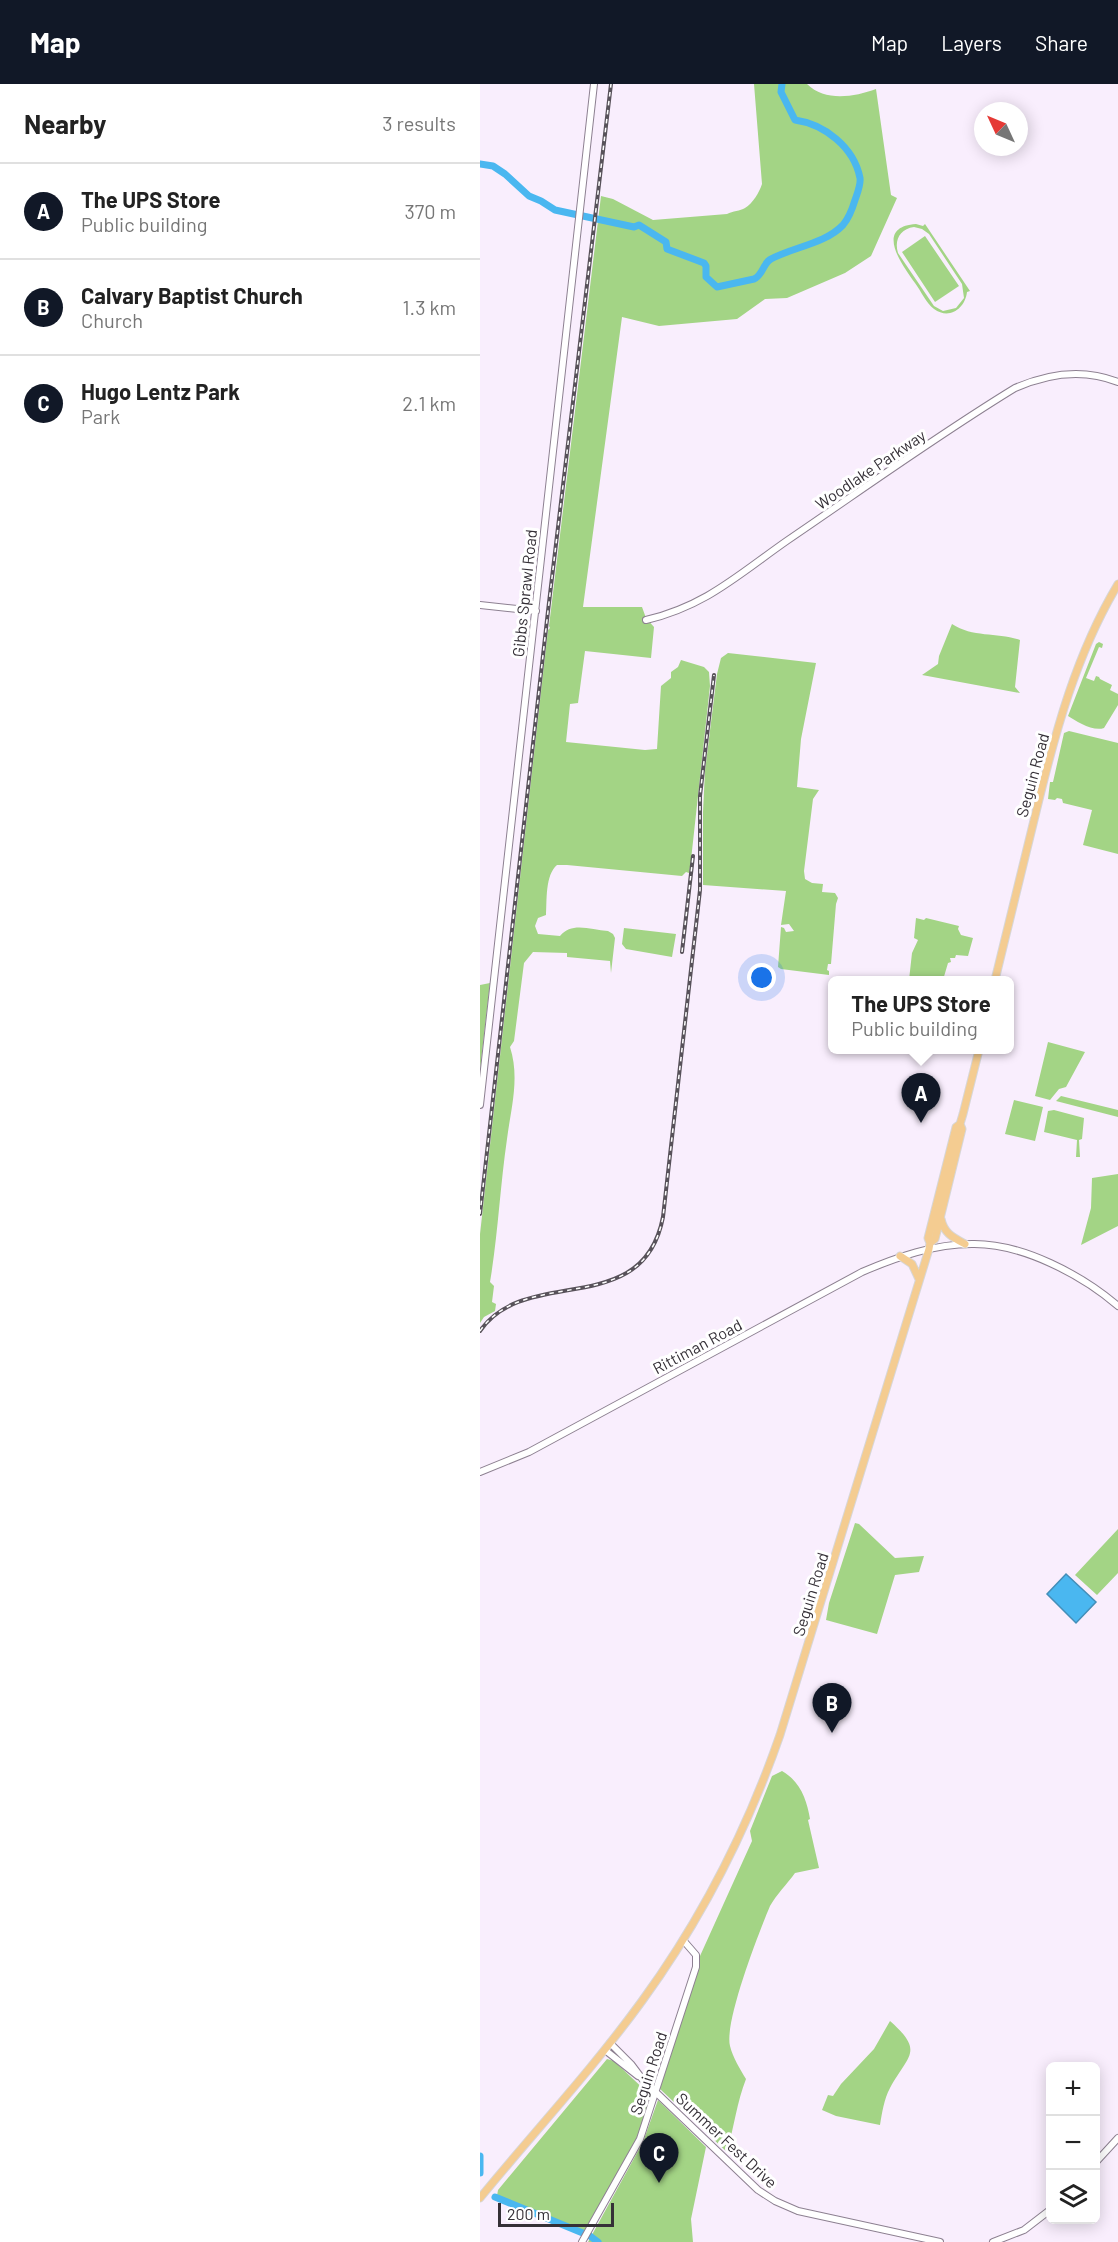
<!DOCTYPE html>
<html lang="en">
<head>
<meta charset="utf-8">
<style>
	:root { --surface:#fff; --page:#f6f6f6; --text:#222; --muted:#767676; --line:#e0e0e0; --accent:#111827 }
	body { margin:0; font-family:Barlow,sans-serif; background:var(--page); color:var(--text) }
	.controls { position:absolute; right:18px; bottom:18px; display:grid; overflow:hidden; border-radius:9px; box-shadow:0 3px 15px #0003 }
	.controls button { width:54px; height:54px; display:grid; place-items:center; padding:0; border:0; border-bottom:2px solid var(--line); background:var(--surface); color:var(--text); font:30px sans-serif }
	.compass { position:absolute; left:494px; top:18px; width:54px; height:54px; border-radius:50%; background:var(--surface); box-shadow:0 3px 15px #0003; rotate:314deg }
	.scale { position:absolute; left:18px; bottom:15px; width:116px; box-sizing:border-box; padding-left:6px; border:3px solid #353037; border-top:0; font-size:16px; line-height:21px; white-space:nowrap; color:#353037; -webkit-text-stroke:4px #fff; paint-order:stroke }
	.you { position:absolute; left:282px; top:894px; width:21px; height:21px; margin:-15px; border:4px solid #fff; border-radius:50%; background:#1a73e8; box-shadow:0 0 0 9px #1a73e833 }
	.badge { display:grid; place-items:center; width:39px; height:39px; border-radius:50%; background:var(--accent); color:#fff; font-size:20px; font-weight:700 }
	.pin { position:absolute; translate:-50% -50px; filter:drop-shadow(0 2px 3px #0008) }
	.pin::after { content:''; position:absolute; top:32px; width:21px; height:18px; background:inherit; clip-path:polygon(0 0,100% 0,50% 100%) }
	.popup { position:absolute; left:348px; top:892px; width:186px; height:78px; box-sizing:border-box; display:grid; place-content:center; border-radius:9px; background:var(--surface); filter:drop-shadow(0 2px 4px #0005); font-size:20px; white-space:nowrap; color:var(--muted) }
	.popup b { font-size:22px; color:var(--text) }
	.popup::after { content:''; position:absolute; left:50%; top:100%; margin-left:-12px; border:12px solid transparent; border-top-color:var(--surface) }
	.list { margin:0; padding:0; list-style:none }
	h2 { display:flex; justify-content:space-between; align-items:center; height:78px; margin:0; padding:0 24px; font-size:26px }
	h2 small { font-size:20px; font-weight:400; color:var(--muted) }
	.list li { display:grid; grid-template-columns:39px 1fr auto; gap:18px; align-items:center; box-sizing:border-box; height:96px; padding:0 24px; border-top:2px solid var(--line) }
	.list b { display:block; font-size:22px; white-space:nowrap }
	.list p { margin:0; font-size:20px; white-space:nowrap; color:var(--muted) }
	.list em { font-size:20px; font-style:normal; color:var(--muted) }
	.icon { flex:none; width:33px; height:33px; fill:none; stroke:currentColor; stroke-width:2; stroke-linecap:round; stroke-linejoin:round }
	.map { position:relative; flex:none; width:638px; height:2158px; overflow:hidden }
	header { display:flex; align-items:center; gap:36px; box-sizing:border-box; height:84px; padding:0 30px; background:var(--accent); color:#fff }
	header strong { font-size:28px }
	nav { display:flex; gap:33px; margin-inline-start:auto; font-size:21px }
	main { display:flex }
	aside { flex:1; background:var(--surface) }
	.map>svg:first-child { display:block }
	.green { fill:#a3d485; fill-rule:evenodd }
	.water { fill:#4ab7f0; stroke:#448eb8; stroke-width:1.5 }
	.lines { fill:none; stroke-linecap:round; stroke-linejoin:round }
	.river { stroke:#4ab7f0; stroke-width:7 }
	.secondary-casing { stroke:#8d8091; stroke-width:8 }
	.primary-casing { stroke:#d7d6d7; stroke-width:9 }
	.secondary { stroke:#fff; stroke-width:6 }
	.primary { stroke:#f4cc91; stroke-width:7 }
	.rail-casing { stroke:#58525a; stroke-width:4 }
	.rail { stroke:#fff; stroke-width:1.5; stroke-dasharray:4.5; stroke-linecap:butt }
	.labels { text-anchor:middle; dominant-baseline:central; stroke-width:6; stroke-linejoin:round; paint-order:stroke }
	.street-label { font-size:16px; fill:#353037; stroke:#fff }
</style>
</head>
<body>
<header>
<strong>Map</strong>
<nav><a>Map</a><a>Layers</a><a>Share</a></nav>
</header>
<main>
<aside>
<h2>Nearby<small>3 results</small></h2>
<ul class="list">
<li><span class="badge">A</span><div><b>The UPS Store</b><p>Public building</p></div><em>370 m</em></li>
<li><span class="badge">B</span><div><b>Calvary Baptist Church</b><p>Church</p></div><em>1.3 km</em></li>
<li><span class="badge">C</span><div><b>Hugo Lentz Park</b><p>Park</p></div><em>2.1 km</em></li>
</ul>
</aside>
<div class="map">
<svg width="638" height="2158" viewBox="0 0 638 2158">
	<rect width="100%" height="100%" fill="#f9eefd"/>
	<path class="green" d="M 274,0 L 327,0 C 345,18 374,13 396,5 L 411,111 L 417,114 L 391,172 L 365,189 L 307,214 L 285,215 L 257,235 L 179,242 L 142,233 L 103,523 L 162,523 L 166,534 L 174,543 L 171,574 L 105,567 L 98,619 L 90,620 L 86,658 L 165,666 L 177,665 L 181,602 L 191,594 L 191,588 L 198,583 L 201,576 L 224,583 L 229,588 L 230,602 L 211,776 L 209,789 L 206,788 L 202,792 L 87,781 L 77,781 C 65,791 67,817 66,831 L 58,834 L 55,842 L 58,850 L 80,852 C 92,837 111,846 128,847 L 133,850 L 135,854 L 131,889 L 130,877 L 87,873 L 87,869 L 53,868 L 44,879 L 34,957 L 30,963 C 40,994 31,1024 27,1055 C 20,1103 18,1151 10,1198 L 14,1202 L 12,1218 L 16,1220 L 15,1227 L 4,1233 L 0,1239 L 0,1150 L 62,599 L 68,546 L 70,544 L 69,542 L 121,112 L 133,115 L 173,136 L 247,130 C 253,127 260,127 265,124 C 273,119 279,109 282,100 Z
		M 436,140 L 443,142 L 445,140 L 490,207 L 487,208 C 485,225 469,236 454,225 C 446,219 441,207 435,199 C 423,182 393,143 436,140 ZM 434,143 L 442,145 L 449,150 L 482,200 L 484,214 L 476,224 L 463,227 L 454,222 L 418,169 C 414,156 420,145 434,143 Z
		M 445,152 L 479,202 L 455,218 L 422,168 Z
		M 472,540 C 493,554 518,548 540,556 L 535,603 L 540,609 L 442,591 L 458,580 L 459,572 Z
		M 619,558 L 623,560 L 622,564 L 619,563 L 606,594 L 614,597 L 616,592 L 619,593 L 620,595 L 632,601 L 630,606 L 638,610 L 638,621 L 624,644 C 613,648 596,637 588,632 L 616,560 Z
		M 248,569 L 336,579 L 321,655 L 317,703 L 339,706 L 333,715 L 324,787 L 325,795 L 332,799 L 343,800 L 342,808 L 355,809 L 358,814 L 356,820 L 351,880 L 348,880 L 347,886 L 349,887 L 349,891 L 301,885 L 298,883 L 301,843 L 304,844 L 306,848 L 314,847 L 309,840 L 301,841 L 306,807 L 223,801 L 223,728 L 225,687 L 237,590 L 241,574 Z
		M 589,647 L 638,659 L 638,770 L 603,761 L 612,726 L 583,719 L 582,715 L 577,714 L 575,716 L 568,715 L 570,698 L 573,698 L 584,649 Z
		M 436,834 L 444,836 L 446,834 L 479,842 L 478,845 L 481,851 L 493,854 L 488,872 L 476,871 L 475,874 L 470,874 L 471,878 L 468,879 L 463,896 L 429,896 L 432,869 L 438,856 L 434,854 Z
		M 144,844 L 196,850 L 192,873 L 146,865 L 142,860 Z
		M 10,899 L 0,986 L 0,901 Z
		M 568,958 L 605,968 L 586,1003 L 579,1005 L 570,1016 L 555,1012 Z
		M 581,1012 L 638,1026 L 638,1033 L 576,1017 Z
		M 534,1016 L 563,1023 L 555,1057 L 525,1050 Z
		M 574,1026 L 604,1034 L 602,1055 L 599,1056 L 600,1073 L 596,1073 L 597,1056 L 564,1048 L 568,1027 Z
		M 638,1090 L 638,1142 L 601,1161 L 611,1124 L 612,1094 Z
		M 375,1439 L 379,1440 L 415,1474 L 444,1472 L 439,1488 L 415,1491 L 397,1550 L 346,1536 L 349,1519 Z
		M 638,1445 L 638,1489 L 617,1511 L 595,1491 Z
		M 302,1687 C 320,1697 327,1716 330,1735 L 328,1736 L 339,1784 L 315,1789 C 307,1800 296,1811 290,1822 C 279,1848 244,1938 250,1962 C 253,1974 260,1985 266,1995 C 257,2018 254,2043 247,2068 L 180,2005 L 220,1872 L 272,1757 L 270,1747 L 292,1692 Z
		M 410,1937 C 445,1968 428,1971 410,2004 C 404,2015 402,2029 400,2041 L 356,2032 L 342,2026 L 348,2011 L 353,2012 L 361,2000 L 394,1965 Z
		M 127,1975 L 134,1977 L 169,2010 C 167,2050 125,2112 105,2148 L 17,2112 L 18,2106 Z
		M 178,2016 L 226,2063 L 211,2135 L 213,2158 L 108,2158 L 163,2058 Z"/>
	<path class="water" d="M 586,1490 L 616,1518 L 596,1539 L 567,1510 Z"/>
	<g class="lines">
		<path class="river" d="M 0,80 L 13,82 L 25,90 L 49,112 L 61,117 L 75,126 L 154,143 L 159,141 L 186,158 L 187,165 L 224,179 L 226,182 L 226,193 L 237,203 L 274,195 C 283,191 283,179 291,175 C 313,163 345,160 363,141 C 369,134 372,126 375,116 C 377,110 381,101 380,94 C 374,63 344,40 315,36 L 301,8 L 302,0
			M 0,2072 L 0,2089
			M 15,2113 L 110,2152 L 118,2158"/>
		<defs>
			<path id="secondary" d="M 0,521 L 56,527
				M 166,536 C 226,522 259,490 308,456 C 383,405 458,351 535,304 C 569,289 603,284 638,298
				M 0,1021 L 114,0
				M 0,1388 L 49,1368 L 382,1188 C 417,1173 454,1160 492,1160 C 542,1159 602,1191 638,1222
				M 130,1959 L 151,1980 L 163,1996 L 278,2106 L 295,2117 L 318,2127 L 460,2158
				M 125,1966 L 158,1992
				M 616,2078 L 638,2054
				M 102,2158 L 160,2055 L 216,1883 L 216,1871 L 203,1856
				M 513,2158 L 544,2146 L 570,2126"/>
			<path id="primary" d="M 515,896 C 529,840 542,784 556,728 C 575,649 596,570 638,500
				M 461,1135 C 464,1149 472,1153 485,1160
				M 450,1159 L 455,1155 L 482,1045 L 480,1040
				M 420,1172 L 432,1180 L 439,1195
				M 0,2114 C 54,2048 112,1986 162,1917 C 221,1836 267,1746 300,1651 L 449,1165 L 450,1159 L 448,1154 L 476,1043 L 480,1040 L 483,1030 L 499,966"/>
		</defs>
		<use href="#secondary" class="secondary-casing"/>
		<use href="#primary" class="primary-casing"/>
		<use href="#secondary" class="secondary"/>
		<use href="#primary" class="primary"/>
		<defs>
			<path id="rail" d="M 202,868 L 213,772
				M 0,1130 L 68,527 L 131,0
				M 0,1247 C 46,1180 163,1237 183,1133 L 220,806 L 220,712 L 234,591"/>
		</defs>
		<use href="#rail" class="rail-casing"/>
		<use href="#rail" class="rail"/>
	</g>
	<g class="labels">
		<g class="street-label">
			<text transform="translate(390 385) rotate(-34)">Woodlake Parkway</text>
			<text transform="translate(44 509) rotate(-84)">Gibbs Sprawl Road</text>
			<text transform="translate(552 691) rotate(-75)">Seguin Road</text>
			<text transform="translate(217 1262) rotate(-28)">Rittiman Road</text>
			<text transform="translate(330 1510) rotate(-73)">Seguin Road</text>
			<text transform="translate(168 1989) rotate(-72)">Seguin Road</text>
			<text transform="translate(247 2056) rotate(43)">Summer Fest Drive</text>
		</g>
	</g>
</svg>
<div class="controls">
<button>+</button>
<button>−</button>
<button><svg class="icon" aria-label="layers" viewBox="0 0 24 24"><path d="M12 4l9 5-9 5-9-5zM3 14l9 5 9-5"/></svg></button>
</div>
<svg class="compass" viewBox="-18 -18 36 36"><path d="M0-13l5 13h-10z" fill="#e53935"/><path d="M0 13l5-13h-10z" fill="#767676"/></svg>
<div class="scale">200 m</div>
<div class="you"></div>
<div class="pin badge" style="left:441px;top:1039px">A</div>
<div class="popup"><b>The UPS Store</b>Public building</div>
<div class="pin badge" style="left:352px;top:1649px">B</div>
<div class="pin badge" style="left:179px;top:2099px">C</div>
</div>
</main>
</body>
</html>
